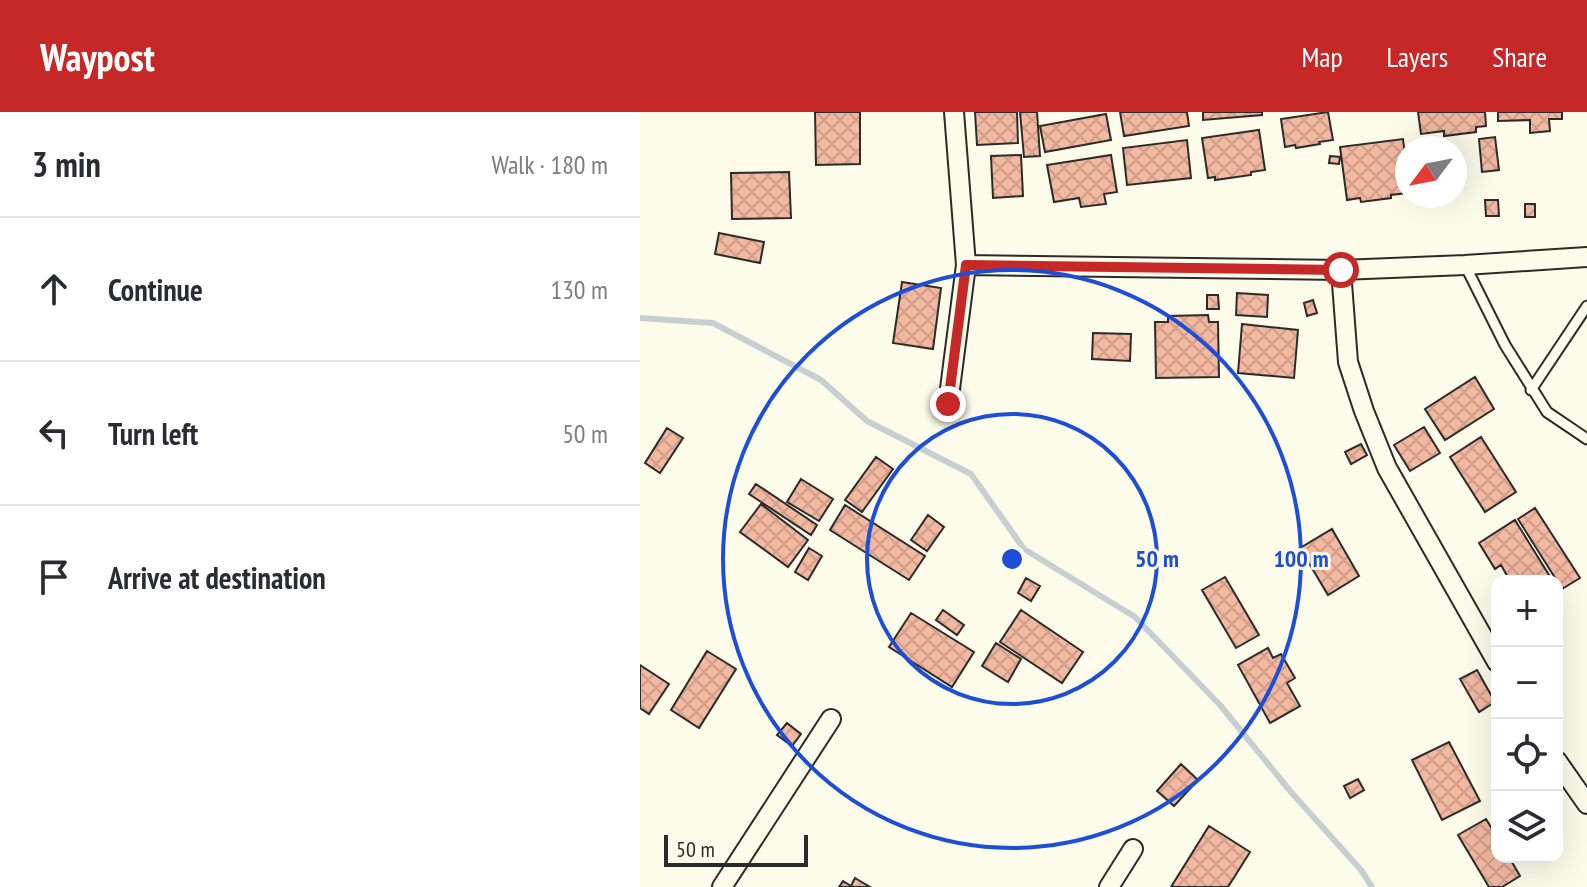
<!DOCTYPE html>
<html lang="en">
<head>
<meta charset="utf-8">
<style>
	:root { --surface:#fff; --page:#f7f7f7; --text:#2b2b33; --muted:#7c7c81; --line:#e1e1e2; --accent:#c62828 }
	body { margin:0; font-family:"PT Sans Narrow",sans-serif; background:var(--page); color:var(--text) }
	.controls { position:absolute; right:24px; bottom:24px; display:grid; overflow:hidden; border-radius:16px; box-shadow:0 8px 32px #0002 }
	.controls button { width:72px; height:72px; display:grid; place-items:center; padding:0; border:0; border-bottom:2px solid var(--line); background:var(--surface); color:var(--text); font:40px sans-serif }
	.compass { position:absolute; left:755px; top:24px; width:72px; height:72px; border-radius:50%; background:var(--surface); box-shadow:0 8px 32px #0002; rotate:238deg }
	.scale { position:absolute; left:24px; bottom:20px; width:144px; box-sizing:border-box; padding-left:8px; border:4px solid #2b2b2b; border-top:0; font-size:22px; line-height:28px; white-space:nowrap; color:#2b2b2b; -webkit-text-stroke:6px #fdfbea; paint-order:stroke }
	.stop { position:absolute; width:24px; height:24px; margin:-18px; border:6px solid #c62828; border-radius:50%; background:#fff }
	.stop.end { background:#c62828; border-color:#fff; box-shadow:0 2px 8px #0008 }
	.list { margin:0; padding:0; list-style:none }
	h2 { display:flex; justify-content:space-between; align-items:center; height:104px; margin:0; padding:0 32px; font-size:34px }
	h2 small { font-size:26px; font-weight:400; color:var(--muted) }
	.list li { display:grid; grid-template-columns:52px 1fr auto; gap:24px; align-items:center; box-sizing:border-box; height:144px; padding:0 32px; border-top:2px solid var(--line) }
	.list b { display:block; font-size:30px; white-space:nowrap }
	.list em { font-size:26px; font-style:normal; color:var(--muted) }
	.icon { flex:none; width:44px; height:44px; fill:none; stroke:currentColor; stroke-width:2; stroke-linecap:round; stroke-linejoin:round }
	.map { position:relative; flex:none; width:947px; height:775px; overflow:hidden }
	header { display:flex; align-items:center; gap:48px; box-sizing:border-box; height:112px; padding:0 40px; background:var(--accent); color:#fff }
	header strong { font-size:38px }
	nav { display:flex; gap:44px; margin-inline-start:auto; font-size:28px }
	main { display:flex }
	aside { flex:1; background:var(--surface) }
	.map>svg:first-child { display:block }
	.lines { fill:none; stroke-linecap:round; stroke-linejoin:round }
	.stream { stroke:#c7d0d0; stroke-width:6 }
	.building { fill:url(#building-cross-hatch); stroke:#2b2b2b; stroke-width:2 }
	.service-casing { stroke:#2b2b2b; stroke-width:13 }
	.minor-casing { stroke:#2b2b2b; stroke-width:22 }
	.service { stroke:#fdfbea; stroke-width:9 }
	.minor { stroke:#fdfbea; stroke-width:18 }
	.route { stroke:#c62828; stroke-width:10 }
	.ring { fill:none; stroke:#1d4ed8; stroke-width:4 }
	.centre { fill:#1d4ed8; stroke:#fdfbea; stroke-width:4 }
	.ring-label { font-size:24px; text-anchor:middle; font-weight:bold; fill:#1d4ed8; stroke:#fdfbea; stroke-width:6; stroke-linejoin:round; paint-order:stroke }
</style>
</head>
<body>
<header>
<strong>Waypost</strong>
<nav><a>Map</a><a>Layers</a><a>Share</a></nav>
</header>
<main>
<aside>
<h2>3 min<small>Walk · 180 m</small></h2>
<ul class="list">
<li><svg class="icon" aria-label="ahead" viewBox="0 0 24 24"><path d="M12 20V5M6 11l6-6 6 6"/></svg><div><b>Continue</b></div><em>130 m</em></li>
<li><svg class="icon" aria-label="left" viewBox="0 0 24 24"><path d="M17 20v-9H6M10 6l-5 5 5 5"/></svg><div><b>Turn left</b></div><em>50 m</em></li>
<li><svg class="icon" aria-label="arrive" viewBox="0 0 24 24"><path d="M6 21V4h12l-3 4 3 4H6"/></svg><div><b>Arrive at destination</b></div></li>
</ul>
</aside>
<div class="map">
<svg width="947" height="775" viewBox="0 0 947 775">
	<defs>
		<pattern id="building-cross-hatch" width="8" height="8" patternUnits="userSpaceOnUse" patternTransform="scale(2)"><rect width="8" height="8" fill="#f2b8a0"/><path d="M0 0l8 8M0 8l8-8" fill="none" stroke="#d09e8a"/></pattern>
	</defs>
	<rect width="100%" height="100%" fill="#fdfbea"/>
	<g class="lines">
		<path class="stream" d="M 0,206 L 73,211 L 181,268 L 227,309 L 331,362 L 384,437 L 495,505 L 580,593 L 651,680 L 721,758 L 732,775"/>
	</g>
	<path class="building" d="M 175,0 L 220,0 L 220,52 L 176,53 Z
		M 335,0 L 377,0 L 378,31 L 337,33 Z
		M 380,0 L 397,0 L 400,44 L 384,45 Z
		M 480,0 L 547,0 L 549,14 L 484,24 Z
		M 563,0 L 622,0 L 622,3 L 563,8 Z
		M 688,0 L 693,28 L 679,30 L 680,32 L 656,36 L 655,33 L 645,35 L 641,7 Z
		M 778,0 L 845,0 L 846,14 L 836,15 L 836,20 L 804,24 L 804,19 L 781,22 Z
		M 858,0 L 922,0 L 922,7 L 909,7 L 910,19 L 890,21 L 890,8 L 858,9 Z
		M 466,2 L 471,28 L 405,40 L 400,14 Z
		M 619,18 L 625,58 L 611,60 L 611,63 L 575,68 L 575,65 L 568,66 L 562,26 Z
		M 855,25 L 859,58 L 842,60 L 839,27 Z
		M 763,27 L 767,60 L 767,81 L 751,83 L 751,86 L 721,90 L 720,86 L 707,88 L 700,35 Z
		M 547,28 L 551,66 L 487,73 L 483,36 Z
		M 381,43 L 383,84 L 353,86 L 351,44 Z
		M 471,43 L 477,80 L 464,82 L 466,92 L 441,95 L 439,86 L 414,90 L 407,53 Z
		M 690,44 L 700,45 L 699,52 L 689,51 Z
		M 149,60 L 151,106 L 92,107 L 91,61 Z
		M 845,88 L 858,88 L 859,104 L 846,104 Z
		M 885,92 L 895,92 L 895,105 L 885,105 Z
		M 79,121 L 124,130 L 120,151 L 75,142 Z
		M 262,170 L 301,176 L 293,237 L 253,231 Z
		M 597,181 L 628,183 L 627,205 L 596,203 Z
		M 567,183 L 578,183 L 579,197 L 567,197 Z
		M 673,188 L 677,201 L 667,204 L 664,191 Z
		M 568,203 L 569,210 L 578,210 L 579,265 L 516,266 L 515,210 L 528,210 L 528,204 Z
		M 602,212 L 658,218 L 654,266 L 598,261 Z
		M 453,221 L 491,222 L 490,249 L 452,247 Z
		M 835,265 L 854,297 L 805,328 L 785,297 Z
		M 784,315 L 800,341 L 770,359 L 754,333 Z
		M 27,316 L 43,326 L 20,361 L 5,351 Z
		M 841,325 L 876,380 L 845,400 L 810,345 Z
		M 721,332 L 727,343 L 711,352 L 705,340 Z
		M 236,345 L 253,357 L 222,400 L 205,388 Z
		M 161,367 L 193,387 L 179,409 L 147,390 Z
		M 116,372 L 177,413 L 171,423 L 109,382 Z
		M 121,392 L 168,428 L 148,455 L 100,420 Z
		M 205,393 L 285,444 L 269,468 L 190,418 Z
		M 895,396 L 940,466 L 922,477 L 878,407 Z
		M 288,403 L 304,415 L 287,439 L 271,428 Z
		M 875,408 L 909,463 L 899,469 L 870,469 L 861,453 L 855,457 L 839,431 Z
		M 692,417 L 719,464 L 688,483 L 660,436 Z
		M 169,436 L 182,444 L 168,468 L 155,460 Z
		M 585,465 L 619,523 L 596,536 L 562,478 Z
		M 386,466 L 400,474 L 391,489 L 378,481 Z
		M 303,498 L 324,513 L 317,523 L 296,508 Z
		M 381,498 L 443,540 L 422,571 L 360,530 Z
		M 271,501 L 334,540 L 312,575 L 249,535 Z
		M 356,531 L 381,547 L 368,570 L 342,554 Z
		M 628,536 L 633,546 L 641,542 L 655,566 L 647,571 L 660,594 L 630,611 L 598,553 Z
		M 67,539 L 96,557 L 59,616 L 31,598 Z
		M 0,553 L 29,572 L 9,602 L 0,596 Z
		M 837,558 L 855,590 L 839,600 L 820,567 Z
		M 147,611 L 161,622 L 152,634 L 137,623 Z
		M 809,630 L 840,689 L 802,708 L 772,648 Z
		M 541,652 L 558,668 L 534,694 L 517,679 Z
		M 718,667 L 724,678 L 710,686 L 704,674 Z
		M 846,707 L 857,725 L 857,745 L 869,745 L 880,764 L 862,775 L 849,775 L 818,723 Z
		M 569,714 L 610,740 L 588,775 L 531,775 Z
		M 215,766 L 230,775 L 199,775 L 203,769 L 211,774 Z"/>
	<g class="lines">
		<defs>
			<path id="service" d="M 825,153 L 865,233 L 907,300 L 947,327
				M 891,278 L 947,194"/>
			<path id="minor" d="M 326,153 L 701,158 L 825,153 L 947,145
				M 701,158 L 708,250 L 724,299 L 747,356 L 857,550
				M 308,292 L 326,153 L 314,0
				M 917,649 L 947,692
				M 82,775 L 191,607
				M 469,775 L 493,737"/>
		</defs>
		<use href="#service" class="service-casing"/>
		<use href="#minor" class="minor-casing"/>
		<use href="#service" class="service"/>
		<use href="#minor" class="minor"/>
	</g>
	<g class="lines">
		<path class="route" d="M 308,292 L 326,153 L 701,158"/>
	</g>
	<g class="ring">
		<circle cx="372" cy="447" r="145"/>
		<circle cx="372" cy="447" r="289"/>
	</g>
	<circle cx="372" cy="447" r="12" class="centre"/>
	<g class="ring-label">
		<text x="517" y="455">50 m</text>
		<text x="661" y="455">100 m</text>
	</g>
</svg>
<div class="controls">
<button>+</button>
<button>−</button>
<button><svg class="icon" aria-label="locate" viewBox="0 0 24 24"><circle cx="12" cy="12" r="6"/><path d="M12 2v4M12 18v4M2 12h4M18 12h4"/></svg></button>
<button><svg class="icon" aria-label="layers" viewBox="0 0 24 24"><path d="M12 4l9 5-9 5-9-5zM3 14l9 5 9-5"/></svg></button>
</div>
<svg class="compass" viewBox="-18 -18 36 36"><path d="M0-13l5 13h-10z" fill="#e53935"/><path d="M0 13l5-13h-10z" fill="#7c7c81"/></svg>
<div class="scale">50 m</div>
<div class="stop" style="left:701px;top:158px"></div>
<div class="stop end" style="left:308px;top:292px"></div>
</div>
</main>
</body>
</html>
